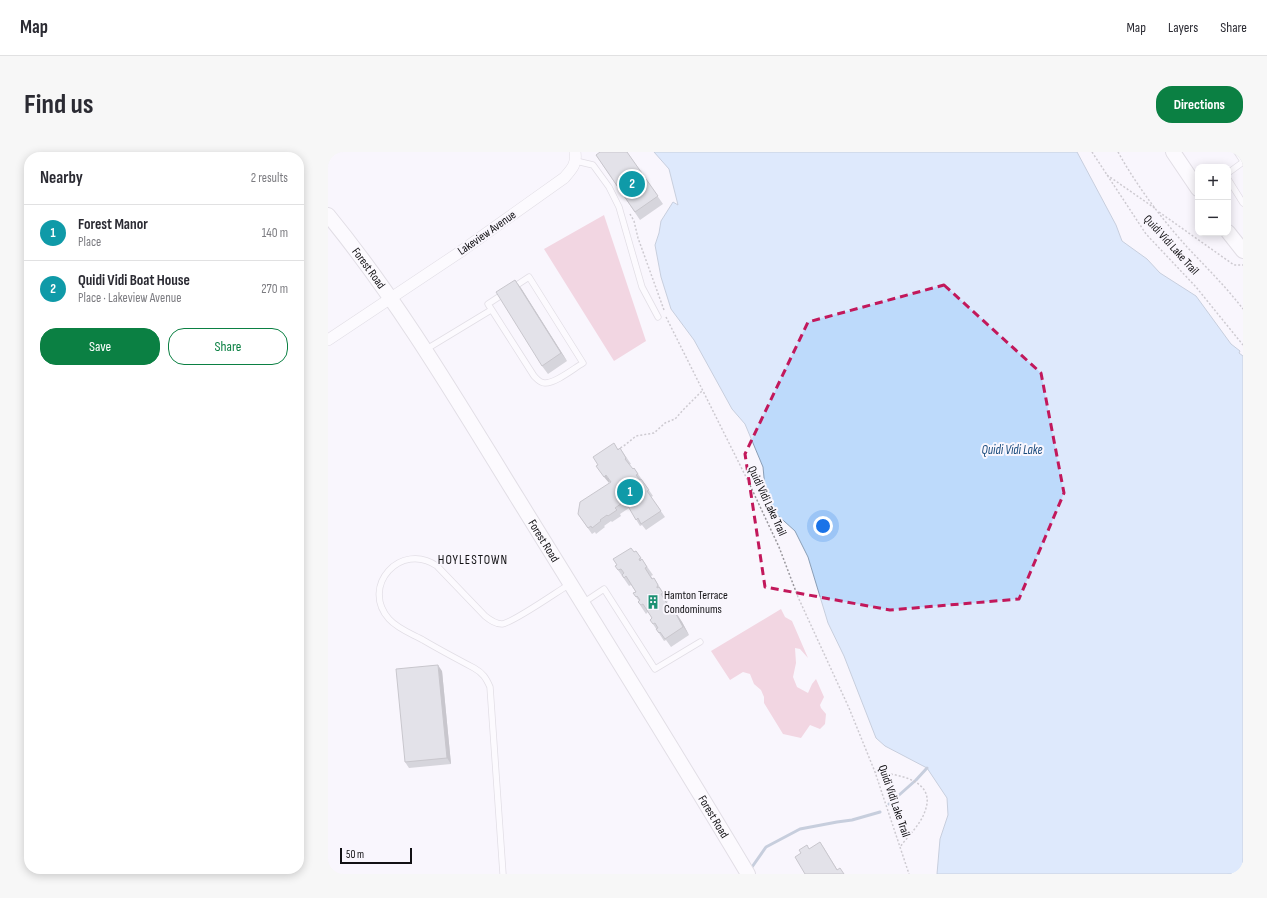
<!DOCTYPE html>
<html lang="en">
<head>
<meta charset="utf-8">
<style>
	:root { --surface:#fff; --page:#f7f7f7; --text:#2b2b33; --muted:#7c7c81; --line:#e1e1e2; --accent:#0b8043 }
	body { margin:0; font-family:"Sofia Sans Condensed",sans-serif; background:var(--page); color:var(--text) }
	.controls { position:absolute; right:12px; top:12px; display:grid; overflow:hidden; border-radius:8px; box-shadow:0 2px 10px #0003 }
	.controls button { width:36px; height:36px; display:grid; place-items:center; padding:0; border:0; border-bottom:1px solid var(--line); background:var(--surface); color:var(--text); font:20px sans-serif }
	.scale { position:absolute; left:12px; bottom:10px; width:72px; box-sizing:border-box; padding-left:4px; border:2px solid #121114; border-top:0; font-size:11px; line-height:14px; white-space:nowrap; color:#121114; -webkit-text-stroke:3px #f9f6fd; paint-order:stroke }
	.you { position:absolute; left:495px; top:374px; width:14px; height:14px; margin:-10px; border:3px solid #fff; border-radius:50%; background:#1a73e8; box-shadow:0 0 0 6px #1a73e833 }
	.badge { display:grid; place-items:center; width:26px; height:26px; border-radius:50%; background:var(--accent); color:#fff; font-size:13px; font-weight:700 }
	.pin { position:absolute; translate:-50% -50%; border:2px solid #fff; box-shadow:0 1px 4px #0006 }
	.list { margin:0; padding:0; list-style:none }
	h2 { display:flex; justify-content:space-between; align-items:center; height:52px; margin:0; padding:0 16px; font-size:17px }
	h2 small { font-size:13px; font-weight:400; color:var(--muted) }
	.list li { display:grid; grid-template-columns:26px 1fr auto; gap:12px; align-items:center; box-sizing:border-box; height:56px; padding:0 16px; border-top:1px solid var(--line) }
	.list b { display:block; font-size:15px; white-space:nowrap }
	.list p { margin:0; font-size:13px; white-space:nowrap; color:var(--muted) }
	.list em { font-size:13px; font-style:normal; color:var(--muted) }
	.actions { display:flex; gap:8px; padding:12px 16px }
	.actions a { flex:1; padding:9px 0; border:1px solid var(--accent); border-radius:16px; text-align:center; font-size:14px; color:var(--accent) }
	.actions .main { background:var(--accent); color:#fff }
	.map { position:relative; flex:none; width:915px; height:722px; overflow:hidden; border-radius:16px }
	header { display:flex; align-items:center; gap:24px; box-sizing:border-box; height:56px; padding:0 20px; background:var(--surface); border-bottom:1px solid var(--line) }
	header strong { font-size:19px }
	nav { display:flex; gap:22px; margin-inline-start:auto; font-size:14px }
	.intro { display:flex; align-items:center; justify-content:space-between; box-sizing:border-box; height:96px; padding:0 24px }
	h1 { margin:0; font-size:28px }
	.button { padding:10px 18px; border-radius:16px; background:var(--accent); color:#fff; font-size:14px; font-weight:700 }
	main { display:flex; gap:24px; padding:0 24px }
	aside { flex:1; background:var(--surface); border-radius:16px; box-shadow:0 2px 10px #0003 }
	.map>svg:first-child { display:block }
	.forest { fill:#e8b0c0 }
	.water { fill:#bddafb; stroke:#8a9eb6 }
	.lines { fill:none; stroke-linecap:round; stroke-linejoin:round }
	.stream { stroke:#8a9eb6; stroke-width:3 }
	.service-casing { stroke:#c5c2c9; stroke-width:7 }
	.minor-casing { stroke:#c5c2c9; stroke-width:12 }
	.tertiary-casing { stroke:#c5c2c9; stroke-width:16 }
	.path { stroke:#98969b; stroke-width:1.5; stroke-dasharray:2 2; stroke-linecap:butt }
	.service { stroke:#fff; stroke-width:5.5 }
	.minor { stroke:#fff; stroke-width:11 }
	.tertiary { stroke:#fff; stroke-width:14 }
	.wall { fill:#acadb3 }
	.shaded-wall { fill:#8c8d92 }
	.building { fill:#c8c9d0; stroke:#8c8d92 }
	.marked { fill:none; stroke:#c2185b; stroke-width:3; stroke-dasharray:8 5; stroke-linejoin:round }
	.labels { text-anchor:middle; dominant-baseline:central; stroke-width:4; stroke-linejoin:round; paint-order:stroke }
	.street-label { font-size:12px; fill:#121114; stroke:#f9f6fd }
	.poi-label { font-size:12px; fill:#121114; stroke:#f9f6fd; text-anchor:start }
	.water-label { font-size:13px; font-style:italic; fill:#184a7c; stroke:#f9f6fd }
	.neighbourhood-label { font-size:13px; letter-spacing:1px; fill:#121114; stroke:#f9f6fd }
</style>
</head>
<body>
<header>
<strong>Map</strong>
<nav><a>Map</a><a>Layers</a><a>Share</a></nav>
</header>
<div class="intro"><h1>Find us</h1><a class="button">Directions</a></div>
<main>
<aside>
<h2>Nearby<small>2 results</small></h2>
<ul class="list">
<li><span class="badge" style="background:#0f9aa8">1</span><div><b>Forest Manor</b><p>Place</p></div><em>140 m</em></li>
<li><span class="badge" style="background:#0f9aa8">2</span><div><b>Quidi Vidi Boat House</b><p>Place · Lakeview Avenue</p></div><em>270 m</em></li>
</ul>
<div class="actions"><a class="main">Save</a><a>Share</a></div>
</aside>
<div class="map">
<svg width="915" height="722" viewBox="0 0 915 722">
	<rect width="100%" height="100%" fill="#f9f6fd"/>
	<path class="forest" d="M 276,63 L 318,189 L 286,209 L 216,97 Z
		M 453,457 L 457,465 L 464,469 L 480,506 L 472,497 L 467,496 L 468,511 L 465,525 L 469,535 L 480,541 L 484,532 L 488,527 L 496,545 L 492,553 L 493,556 L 498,562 L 497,572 L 492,577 L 482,573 L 473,586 L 455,582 L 436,551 L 436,545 L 433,538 L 426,532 L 422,522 L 415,520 L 402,528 L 383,499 Z"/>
	<path class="water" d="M 326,0 L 749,0 L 788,73 L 794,89 L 819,107 L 832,121 L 868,144 L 903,192 L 912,199 L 911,201 L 915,204 L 915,722 L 609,722 L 612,687 L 620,663 L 619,646 L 599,616 L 557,594 L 548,586 L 516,504 L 500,471 L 480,405 L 467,379 L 446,360 L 437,336 L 435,315 L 417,272 L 404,257 L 366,188 L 343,157 L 333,125 L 327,93 L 331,81 L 333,69 L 345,50 L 350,53 L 341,17 Z"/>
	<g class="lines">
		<path class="stream" d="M 561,652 L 588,628 L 599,616
			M 424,715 L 438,695 L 472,677 L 509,670 L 524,668 L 552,660"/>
		<defs>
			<path id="service" d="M 909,0 L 915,9
				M 248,9 L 265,13 L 281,35 L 291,55 L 314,135 L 330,165
				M 900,21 L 915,10
				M 900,27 L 915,51
				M 201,125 L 255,211 C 245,217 228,231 217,231 C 212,231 209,227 206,224 L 160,152 Z
				M 97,198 L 163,158
				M 255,451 L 276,437 L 327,517 L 372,490
				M 175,722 L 162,535 C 158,526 155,521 146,516 C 129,507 112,498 95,488 C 84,482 70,477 61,467 C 32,434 73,389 109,414 L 157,464 C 162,468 167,472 174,472 C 185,471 230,439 242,432"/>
			<path id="minor" d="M 0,188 L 132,100 L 236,26 C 244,17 249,12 247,0"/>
			<g id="tertiary">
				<path d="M 845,0 L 870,37"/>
				<path id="s1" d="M 0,63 C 72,151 130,250 190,347 C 267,472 345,596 420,722"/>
				<path d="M 900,80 L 915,99"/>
			</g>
		</defs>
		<use href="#service" class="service-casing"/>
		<use href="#minor" class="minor-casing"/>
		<use href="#tertiary" class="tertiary-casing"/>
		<path class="path" d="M 764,0 L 818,82 L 868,135 L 915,193
			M 790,0 C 809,34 833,66 859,95 C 878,115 898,135 915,157
			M 779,23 L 828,57
			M 831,60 L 906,113 L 915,113
			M 302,62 L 306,69 L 310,86 L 336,158
			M 338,165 L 420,329 L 451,395 L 470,445 L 521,556 L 547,620 L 581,722
			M 289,298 L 297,293 L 308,284 L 326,281 L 337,271 L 347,267 L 355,258 L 374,239
			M 547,620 C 569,622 609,628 597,659 C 593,672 580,684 572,695"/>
		<use href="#service" class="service"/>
		<use href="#minor" class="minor"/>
		<use href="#tertiary" class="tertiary"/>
	</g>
	<path class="wall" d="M 299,0 L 335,52 L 312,68 L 268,3 Z
		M 193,136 L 239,209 L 220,222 L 214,214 Z
		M 292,296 L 303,312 L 301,313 L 305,317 L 306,316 L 325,344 L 323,345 L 337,365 L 318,378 L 314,373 L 312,374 L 301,356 L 292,362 L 293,364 L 284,370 L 283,369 L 276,374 L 277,375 L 268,382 L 267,380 L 264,382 L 250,362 L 283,330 L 282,329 L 281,331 L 290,298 Z
		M 308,399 L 325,423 L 323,424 L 325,427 L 326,426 L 336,442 L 340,449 L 339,450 L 341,455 L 349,462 L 354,470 L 361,483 L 343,495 L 338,488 L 336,489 L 325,472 L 324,466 L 320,460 L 318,462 L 310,450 L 311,449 L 305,441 L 308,440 L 303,433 L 301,434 L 290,418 L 306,400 Z
		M 114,519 L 123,612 L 81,616 L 77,610 Z"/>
	<path class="shaded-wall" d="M 187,128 L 193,136 L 239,209 L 233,201 Z
		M 278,323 L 282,329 L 281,331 L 276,325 Z
		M 343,454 L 354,470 L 361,483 L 345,460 Z
		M 110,513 L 114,519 L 123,612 L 119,606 Z
		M 492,690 L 496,696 L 512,722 L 509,718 Z"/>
	<path class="building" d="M 272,0 L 299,0 L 330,44 L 307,60 L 268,3 Z
		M 187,128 L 233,201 L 214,214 L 168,140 Z
		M 286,291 L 290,298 L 292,296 L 298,306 L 297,307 L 305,317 L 306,316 L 310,322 L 308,323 L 312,328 L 313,327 L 321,338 L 319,339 L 333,359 L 313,372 L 310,366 L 308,368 L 297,349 L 287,356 L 289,358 L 280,364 L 279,363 L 272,368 L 273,369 L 264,376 L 263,374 L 260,376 L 250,362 L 252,350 L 283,330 L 278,323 L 276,325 L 268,314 L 270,313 L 265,305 Z
		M 303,396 L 306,400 L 308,399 L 313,406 L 311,407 L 312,409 L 314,407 L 319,415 L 317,416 L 324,427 L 326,426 L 330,433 L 329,435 L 329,436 L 331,435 L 335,441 L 333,442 L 341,455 L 343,454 L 346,458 L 345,460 L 347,463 L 348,462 L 355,475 L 337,487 L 332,480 L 331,481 L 328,477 L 330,476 L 327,471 L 325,472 L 322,468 L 324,466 L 315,452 L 313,453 L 310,450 L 312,448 L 309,444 L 308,445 L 305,441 L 308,440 L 298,424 L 296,426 L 294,423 L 296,421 L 293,417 L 290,418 L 287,414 L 289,413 L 285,407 Z
		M 110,513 L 119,606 L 77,610 L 68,517 Z
		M 492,690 L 509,718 L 512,716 L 516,722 L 477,722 L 467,705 L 473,701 L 471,698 L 479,693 L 481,697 Z"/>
	<path d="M0 0H915V722H0ZM 616,133 L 713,221 L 736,341 L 691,447 L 562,458 L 437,435 L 417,302 L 480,170 Z" fill="#f9f6fd" fill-opacity=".55" fill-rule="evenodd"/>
	<path class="marked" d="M 616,133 L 713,221 L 736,341 L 691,447 L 562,458 L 437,435 L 417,302 L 480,170 Z"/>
	<defs>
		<symbol id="building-bare" viewBox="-9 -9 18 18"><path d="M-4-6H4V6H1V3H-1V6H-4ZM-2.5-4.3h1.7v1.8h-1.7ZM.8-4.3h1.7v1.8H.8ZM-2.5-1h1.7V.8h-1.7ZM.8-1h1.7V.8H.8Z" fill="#1c9173" stroke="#f9f6fd" stroke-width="2.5" paint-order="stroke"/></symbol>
	</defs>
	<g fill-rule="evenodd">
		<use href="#building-bare" x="315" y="440" width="20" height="20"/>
	</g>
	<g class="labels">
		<g class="street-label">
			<text transform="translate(159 81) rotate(-35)">Lakeview Avenue</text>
			<text transform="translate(843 93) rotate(48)">Quidi Vidi Lake Trail</text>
			<text stroke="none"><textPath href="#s1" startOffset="67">Forest Road</textPath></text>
			<text transform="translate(439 349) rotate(65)">Quidi Vidi Lake Trail</text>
			<text stroke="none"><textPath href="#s1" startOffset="391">Forest Road</textPath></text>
			<text transform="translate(566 649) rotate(71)">Quidi Vidi Lake Trail</text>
			<text stroke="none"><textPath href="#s1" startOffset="715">Forest Road</textPath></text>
		</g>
		<g class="poi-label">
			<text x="336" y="443">Hamton Terrace<tspan x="336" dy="14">Condominums</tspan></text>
		</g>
		<g class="water-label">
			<text x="684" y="298">Quidi Vidi Lake</text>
		</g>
		<g class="neighbourhood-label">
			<text x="145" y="408">HOYLESTOWN</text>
		</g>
	</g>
</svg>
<div class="controls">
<button>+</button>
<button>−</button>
</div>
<div class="scale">50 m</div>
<div class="you"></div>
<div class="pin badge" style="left:302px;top:340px;background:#0f9aa8">1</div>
<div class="pin badge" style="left:304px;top:32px;background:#0f9aa8">2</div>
</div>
</main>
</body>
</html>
